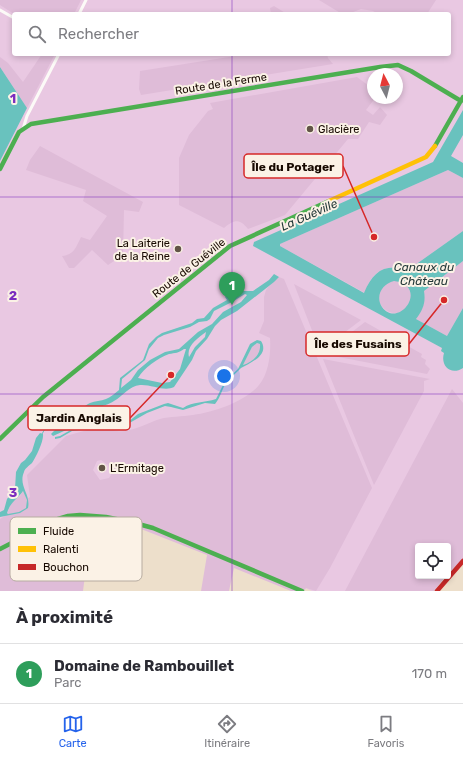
<!DOCTYPE html>
<html lang="fr">
<head>
<meta charset="utf-8">
<style>
	:root { --surface:#fff; --page:#f7f7f7; --text:#2b2b33; --muted:#7c7c81; --line:#e1e1e2; --accent:#2563eb }
	body { margin:0; font-family:Rubik,sans-serif; background:var(--page); color:var(--text) }
	.controls { position:absolute; right:12px; bottom:12px; display:grid; overflow:hidden; border-radius:4px; box-shadow:0 2px 6px #0003 }
	.controls button { width:36px; height:36px; display:grid; place-items:center; padding:0; border:0; border-bottom:1px solid var(--line); background:var(--surface); color:var(--text); font:20px sans-serif }
	.compass { position:absolute; left:367px; top:68px; width:36px; height:36px; border-radius:50%; background:var(--surface); box-shadow:0 2px 6px #0003; rotate:353deg }
	.you { position:absolute; left:224px; top:376px; width:14px; height:14px; margin:-10px; border:3px solid #fff; border-radius:50%; background:#1a73e8; box-shadow:0 0 0 6px #1a73e833 }
	.badge { display:grid; place-items:center; width:26px; height:26px; border-radius:50%; background:var(--accent); color:#fff; font-size:13px; font-weight:700 }
	.pin { position:absolute; translate:-50% -33px; filter:drop-shadow(0 1px 2px #0008) }
	.pin::after { content:''; position:absolute; top:21px; width:14px; height:12px; background:inherit; clip-path:polygon(0 0,100% 0,50% 100%) }
	.list { margin:0; padding:0; list-style:none }
	h2 { display:flex; justify-content:space-between; align-items:center; height:52px; margin:0; padding:0 16px; font-size:17px }
	h2 small { font-size:13px; font-weight:400; color:var(--muted) }
	.list li { display:grid; grid-template-columns:26px 1fr auto; gap:12px; align-items:center; box-sizing:border-box; height:60px; padding:0 16px; border-top:1px solid var(--line) }
	.list b { display:block; font-size:15px; white-space:nowrap }
	.list p { margin:0; font-size:13px; white-space:nowrap; color:var(--muted) }
	.list em { font-size:13px; font-style:normal; color:var(--muted) }
	.icon { flex:none; width:22px; height:22px; fill:none; stroke:currentColor; stroke-width:2; stroke-linecap:round; stroke-linejoin:round }
	.map { position:relative; flex:none; width:463px; height:591px; overflow:hidden }
	.search { position:absolute; background:var(--surface); box-shadow:0 2px 6px #0003; left:12px; right:12px; top:12px; height:44px; display:flex; align-items:center; gap:10px; box-sizing:border-box; padding:0 14px; border-radius:4px; color:var(--muted); font-size:15px }
	.sheet { height:112px; background:var(--surface) }
	nav { display:flex; justify-content:space-around; align-items:center; box-sizing:border-box; height:56px; border-top:1px solid var(--line); background:var(--surface); font-size:11px; color:var(--muted) }
	nav a { display:grid; justify-items:center; gap:2px }
	nav .on { color:var(--accent) }
	.map>svg:first-child { display:block }
	.green { fill:#e9c8e2; fill-rule:evenodd }
	.forest { fill:#dfbcd8; fill-rule:evenodd }
	.water { fill:#69c2be; fill-rule:evenodd }
	.lines { fill:none; stroke-linecap:round; stroke-linejoin:round }
	.stream { stroke:#69c2be; stroke-width:1 }
	.street { stroke:#fcfaf7; stroke-width:3 }
	.fast { stroke:#4caf50; stroke-width:4.5 }
	.slow { stroke:#ffc107; stroke-width:4.5 }
	.jam { stroke:#c62828; stroke-width:4.5 }
	.grid { fill:none; stroke:#7b2cbf; stroke-width:1; stroke-opacity:0.55 }
	.poi-dot { fill:#625447; stroke:#fbf2e6; stroke-width:1.5 }
	.labels { text-anchor:middle; dominant-baseline:central; stroke-width:4; stroke-linejoin:round; paint-order:stroke }
	.street-label { font-size:11px; fill:#170900; stroke:#fbf2e6 }
	.poi-label { font-size:11px; fill:#170900; stroke:#fbf2e6; text-anchor:start }
	.water-label { font-size:12px; font-style:italic; fill:#1f3536; stroke:#fbf2e6 }
	.key { fill:#fbf2e6; stroke:#b7aca1; stroke-width:1 }
	.key-label { font-size:11px; fill:#170900 }
	.grid-label { font-size:13px; text-anchor:middle; font-weight:bold; fill:#7b2cbf; stroke:#fbf2e6; stroke-width:4; stroke-linejoin:round; paint-order:stroke }
	.leader { fill:none; stroke:#d62828; stroke-width:1.5 }
	.callout-dot { fill:#d62828; stroke:#fbf2e6; stroke-width:1.5 }
	.callout { fill:#fbf2e6; stroke:#d62828; stroke-width:1.5 }
	.callout-label { font-size:12px; text-anchor:middle; font-weight:bold; fill:#170900 }
</style>
</head>
<body>
<div class="map">
<svg width="463" height="591" viewBox="0 0 463 591">
	<rect width="100%" height="100%" fill="#eddfcb"/>
	<path class="green" d="M 0,0 L 463,0 L 463,554 L 448,546 L 418,546 L 418,576 L 415,591 L 312,591 L 148,523 L 76,512 L 0,546 ZM 14,14 L 449,14 L 449,54 L 14,54 ZM 373,74 L 397,74 L 397,98 L 373,98 Z"/>
	<path class="forest" d="M 0,0 L 81,0 L 74,14 L 14,14 L 0,5 Z
		M 319,0 L 436,0 L 427,14 L 378,14 L 373,11 L 361,9 L 348,14 L 342,14 Z
		M 274,6 L 287,14 L 271,14 L 270,8 Z
		M 42,54 L 55,54 L 27,108 L 0,67 L 0,57 L 8,63 L 23,82 Z
		M 248,54 L 327,54 L 328,58 L 333,64 L 141,95 L 139,89 L 140,71 Z
		M 357,77 L 373,89 L 373,98 L 375,98 L 366,110 L 373,115 L 380,107 L 387,115 L 380,125 L 369,122 L 358,139 L 348,139 L 285,215 L 248,229 C 239,218 234,220 224,228 L 179,205 L 179,158 L 189,135 L 208,111 L 213,109 L 210,103 Z
		M 40,146 L 143,202 L 139,212 L 124,210 L 123,255 L 108,265 L 92,250 L 74,268 L 69,268 L 62,256 C 74,255 76,247 81,237 L 90,240 L 107,216 L 83,201 L 86,190 L 26,170 L 30,160 Z
		M 448,170 L 463,178 L 463,231 L 408,270 C 386,263 371,271 365,293 L 280,246 L 280,244 Z
		M 463,261 L 463,308 L 447,336 L 416,319 C 422,311 426,301 424,291 Z
		M 279,277 L 284,279 L 372,488 L 330,568 L 316,591 L 306,588 L 304,591 L 291,591 L 234,568 L 229,591 L 201,591 L 207,555 L 136,527 L 92,521 L 83,591 L 0,591 L 0,519 L 8,514 L 7,513 L 12,502 L 20,496 L 23,491 L 27,499 L 30,497 L 27,475 L 66,436 L 105,425 C 121,440 143,424 160,419 C 170,416 182,417 193,415 C 214,412 245,402 259,385 C 269,373 271,353 270,338 L 259,333 L 264,321 L 264,297 L 266,290 L 269,286 ZM 101,460 L 108,465 L 111,475 L 109,478 L 100,480 L 93,470 L 97,461 Z
		M379 297a16 16 0 1 1 32 0a16 16 0 1 1-32 0Z
		M 294,284 L 361,320 L 320,351 Z
		M 365,322 L 422,354 L 421,357 L 426,360 L 425,364 L 430,369 L 427,374 L 323,354 Z
		M 257,343 L 260,344 C 261,355 252,362 243,365 L 252,347 Z
		M 323,359 L 430,379 L 424,381 L 424,391 L 374,485 Z
		M 452,389 L 463,403 L 463,559 L 448,574 L 448,546 L 418,546 L 418,576 L 446,576 L 434,591 L 345,591 Z"/>
	<path class="water" d="M 0,67 L 27,108 L 0,161 Z
		M 463,110 L 463,135 L 451,156 L 463,163 L 463,178 L 448,170 L 280,244 L 280,246 L 364,293 C 373,271 385,263 408,270 L 463,231 L 463,261 L 424,291 C 426,302 423,310 416,319 L 447,336 L 463,308 L 463,368 C 451,376 440,366 444,353 L 441,351 L 442,348 L 253,246 L 254,242 L 433,162 ZM 394,281 C 430,286 399,330 382,307 C 375,296 382,284 394,281 Z
		M 274,274 L 279,277 L 274,282 L 237,311 L 221,320 L 215,326 L 207,339 L 196,351 L 192,360 L 174,387 C 164,392 151,384 140,385 C 129,386 123,396 114,401 C 104,408 88,407 81,419 L 82,423 L 77,426 L 128,422 L 138,414 L 164,404 L 168,403 L 183,408 C 193,401 205,403 216,399 L 225,381 L 238,369 L 250,344 L 257,340 L 261,341 C 270,355 250,363 241,368 C 237,372 231,377 227,382 C 222,388 221,397 215,404 L 205,403 L 183,410 L 171,407 L 165,406 L 147,413 L 126,425 L 72,431 L 60,438 L 55,439 L 55,437 L 60,436 L 76,427 L 64,431 L 53,436 L 51,434 L 55,430 L 55,427 L 51,426 L 50,429 L 47,430 L 45,425 L 46,419 C 48,420 48,421 50,422 C 68,432 77,409 90,403 C 95,401 101,401 106,399 C 111,397 115,393 119,390 L 120,378 L 143,360 L 149,344 L 156,337 L 162,333 L 192,323 L 197,319 L 204,318 L 213,308 L 227,300 L 225,297 L 227,294 L 228,293 L 230,297 L 241,291 L 253,291 L 269,280 ZM 245,294 L 247,295 L 241,302 L 223,312 L 212,324 L 198,332 L 179,349 L 165,352 L 150,360 L 138,370 L 131,380 L 121,388 L 122,379 L 145,360 L 149,349 L 158,338 L 164,335 L 190,327 L 199,322 L 207,321 L 210,319 L 214,311 L 232,302 ZM 206,332 L 205,337 L 195,347 L 189,357 C 186,346 198,338 206,332 ZM 257,343 L 260,344 C 261,355 252,362 243,365 L 252,347 ZM 184,349 L 186,349 L 180,369 L 170,382 L 162,383 L 138,378 C 144,368 158,358 169,354 C 175,353 179,353 184,349 Z
		M 40,433 L 43,434 C 44,441 36,457 32,463 C 29,466 25,468 24,472 C 18,486 31,494 28,508 L 20,513 L 0,517 L 0,512 L 4,510 L 7,499 L 15,489 L 16,472 L 21,463 L 25,460 L 32,451 L 36,438 ZM 23,491 L 27,500 L 26,508 L 19,512 L 8,514 L 7,513 C 11,501 17,500 23,491 Z"/>
	<g class="lines">
		<path class="stream" d="M 42,434 L 46,427"/>
		<path class="street" d="M 0,10 L 14,18
			M 79,14 L 86,0
			M 23,129 L 27,116 L 59,54"/>
		<path class="fast" d="M 435,146 L 463,97
			M 0,169 L 19,132 L 31,124 L 380,67 L 398,65 L 411,71 L 461,101
			M 0,439 L 43,397 L 230,246 L 329,201
			M 0,549 L 58,519 L 68,516 L 80,515 L 106,517 L 131,522 L 153,528 L 302,591"/>
		<path class="slow" d="M 329,201 L 426,157 L 435,146"/>
		<path class="jam" d="M 437,591 L 463,561"/>
	</g>
	<path class="grid" d="M 232,0 L 232,14M 232,54 L 232,591M 0,197 L 463,197M 0,394 L 463,394"/>
	<g class="poi-dot">
		<circle cx="310" cy="129" r="4"/>
		<circle cx="178" cy="249" r="4"/>
		<circle cx="102" cy="468" r="4"/>
	</g>
	<g class="labels">
		<g class="street-label">
			<text transform="translate(221 84) rotate(-9)">Route de la Ferme</text>
			<text transform="translate(189 268) rotate(-38)">Route de Guéville</text>
		</g>
		<g class="poi-label">
			<text x="318" y="129">Glacière</text>
			<text x="170" y="243" text-anchor="end">La Laiterie<tspan x="170" dy="13">de la Reine</tspan></text>
			<text x="110" y="468">L'Ermitage</text>
		</g>
		<g class="water-label">
			<text transform="translate(309 215) rotate(-24)">La Guéville</text>
			<text x="424" y="267">Canaux du<tspan x="424" dy="14">Château</tspan></text>
		</g>
	</g>
	<rect x="10" y="517" width="132" height="64" rx="6" class="key"/>
	<rect x="18" y="528" width="18" height="6" fill="#4caf50"/>
	<rect x="18" y="546" width="18" height="6" fill="#ffc107"/>
	<rect x="18" y="564" width="18" height="6" fill="#c62828"/>
	<g class="key-label">
		<text x="43" y="535">Fluide</text>
		<text x="43" y="553">Ralenti</text>
		<text x="43" y="571">Bouchon</text>
	</g>
	<g class="grid-label">
		<text x="13" y="103">1</text>
		<text x="13" y="300">2</text>
		<text x="13" y="497">3</text>
	</g>
	<path class="leader" d="M374 237L343 166M444 300L409 344M171 375L130 418"/>
	<g class="callout-dot">
		<circle cx="374" cy="237" r="4"/>
		<circle cx="444" cy="300" r="4"/>
		<circle cx="171" cy="375" r="4"/>
	</g>
	<g class="callout">
		<rect x="244" y="154" width="99" height="24" rx="4"/>
		<rect x="306" y="332" width="103" height="24" rx="4"/>
		<rect x="28" y="406" width="102" height="24" rx="4"/>
	</g>
	<g class="callout-label">
		<text x="293" y="171">Île du Potager</text>
		<text x="358" y="348">Île des Fusains</text>
		<text x="79" y="422">Jardin Anglais</text>
	</g>
</svg>
<div class="controls">
<button><svg class="icon" aria-label="locate" viewBox="0 0 24 24"><circle cx="12" cy="12" r="6"/><path d="M12 2v4M12 18v4M2 12h4M18 12h4"/></svg></button>
</div>
<svg class="compass" viewBox="-18 -18 36 36"><path d="M0-13l5 13h-10z" fill="#e53935"/><path d="M0 13l5-13h-10z" fill="#7c7c81"/></svg>
<div class="you"></div>
<div class="pin badge" style="left:232px;top:305px;background:#2e9e5b">1</div>
<div class="search"><svg class="icon" aria-label="search" viewBox="0 0 24 24"><circle cx="10" cy="10" r="6"/><path d="M15 15l6 6"/></svg>Rechercher</div>
</div>
<section class="sheet">
<h2>À proximité<small></small></h2>
<ul class="list">
<li><span class="badge" style="background:#2e9e5b">1</span><div><b>Domaine de Rambouillet</b><p>Parc</p></div><em>170 m</em></li>
</ul>
</section>
<nav>
<a class="on"><svg class="icon" aria-label="map" viewBox="0 0 24 24"><path d="M3 6l6-2 6 2 6-2v14l-6 2-6-2-6 2zM9 4v14M15 6v14"/></svg>Carte</a>
<a><svg class="icon" aria-label="directions" viewBox="0 0 24 24"><path d="M12 3l9 9-9 9-9-9zM9 14v-3h6M13 9l2 2-2 2"/></svg>Itinéraire</a>
<a><svg class="icon" aria-label="saved" viewBox="0 0 24 24"><path d="M7 4h10v16l-5-4-5 4z"/></svg>Favoris</a>
</nav>
</body>
</html>
